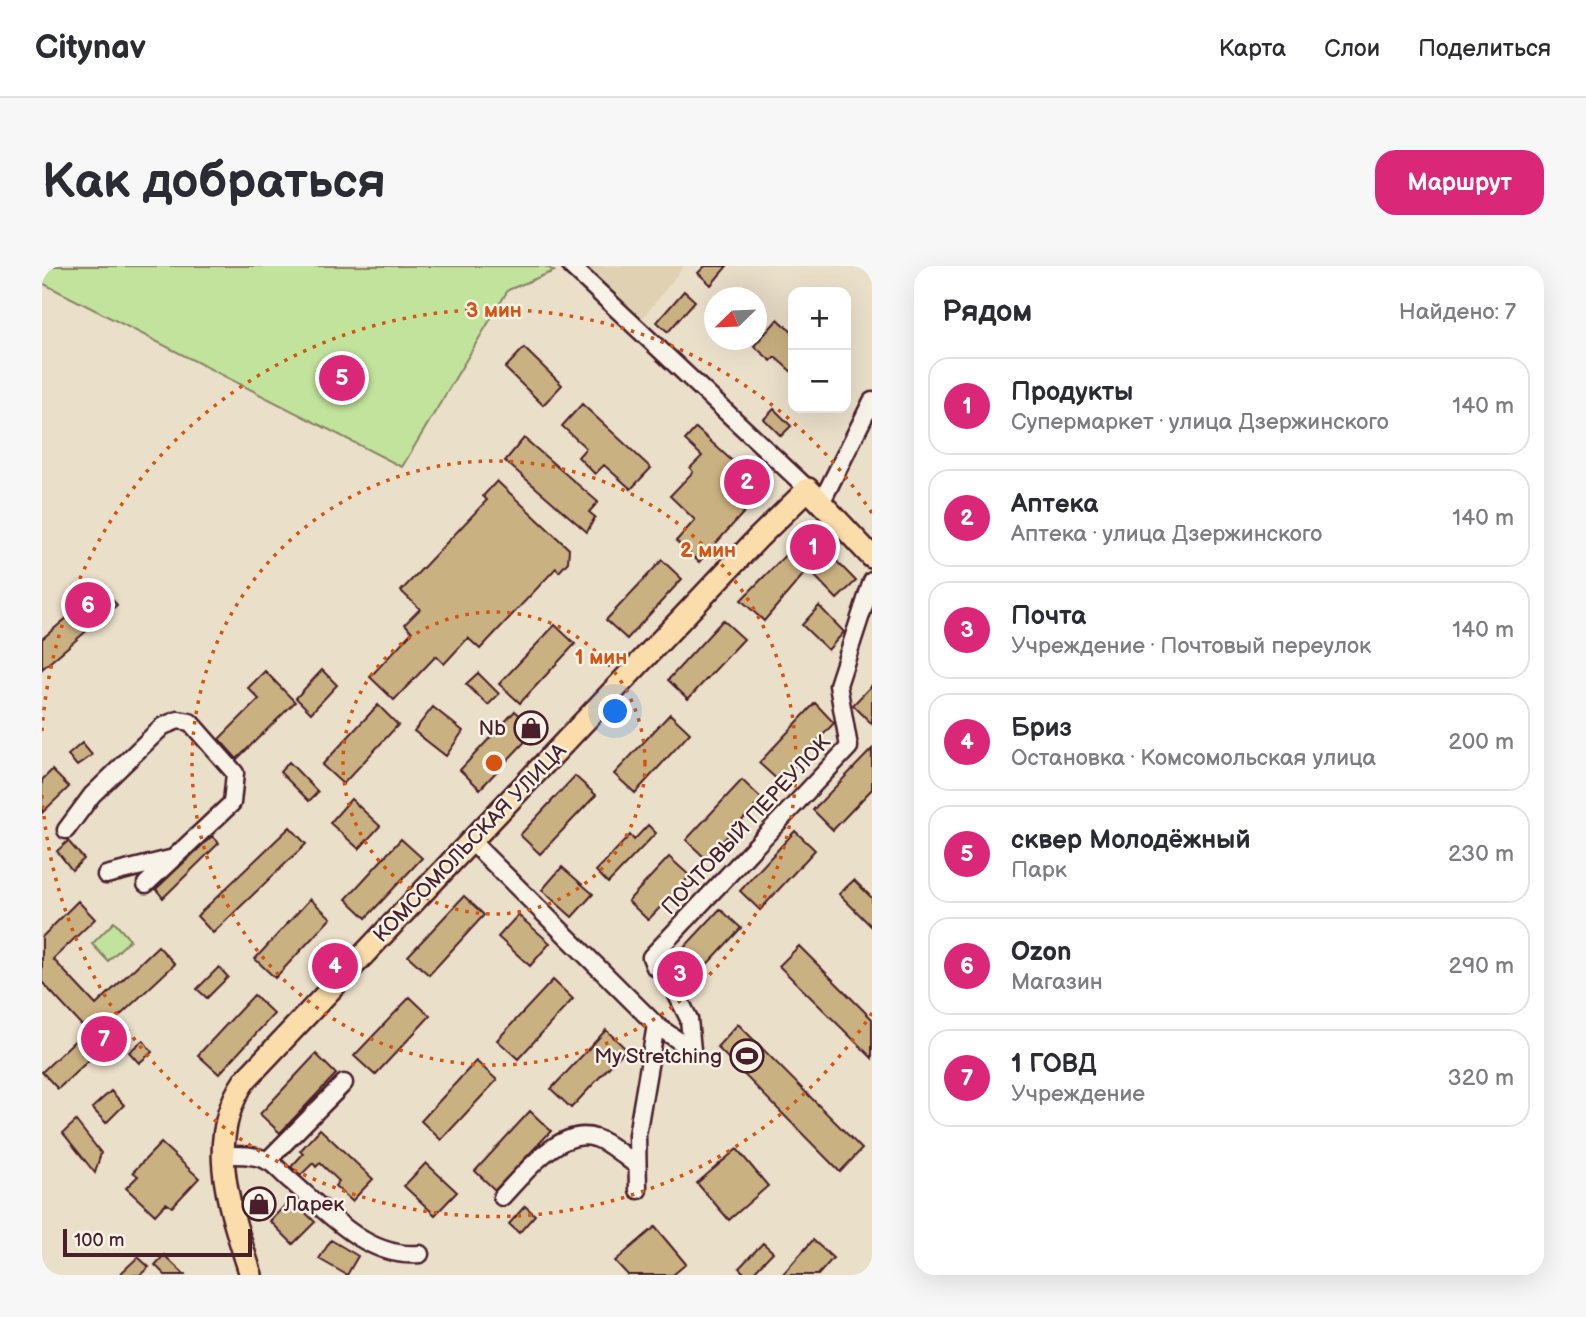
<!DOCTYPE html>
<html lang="ru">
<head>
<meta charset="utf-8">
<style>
	:root { --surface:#fff; --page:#f7f7f7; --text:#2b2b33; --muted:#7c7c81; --line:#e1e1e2; --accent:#db2777 }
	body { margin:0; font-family:"Balsamiq Sans",sans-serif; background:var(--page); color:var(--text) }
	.controls { position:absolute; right:21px; top:21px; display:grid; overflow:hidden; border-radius:14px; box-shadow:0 7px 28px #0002 }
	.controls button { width:63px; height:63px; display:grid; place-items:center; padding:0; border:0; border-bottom:2px solid var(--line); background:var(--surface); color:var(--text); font:35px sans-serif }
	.compass { position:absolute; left:662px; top:21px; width:63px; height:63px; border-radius:50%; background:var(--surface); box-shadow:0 7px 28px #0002; rotate:247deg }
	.scale { position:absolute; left:21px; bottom:18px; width:189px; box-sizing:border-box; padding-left:7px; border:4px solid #4a1f2b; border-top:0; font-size:19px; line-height:24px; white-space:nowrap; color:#4a1f2b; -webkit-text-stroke:5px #f7f3e8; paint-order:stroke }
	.you { position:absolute; left:574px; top:446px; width:24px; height:24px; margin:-18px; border:5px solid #fff; border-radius:50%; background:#1a73e8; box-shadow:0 0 0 10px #1a73e833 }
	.badge { display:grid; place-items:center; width:46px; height:46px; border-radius:50%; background:var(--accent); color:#fff; font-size:23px; font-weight:700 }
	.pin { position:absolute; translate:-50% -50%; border:4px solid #fff; box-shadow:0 2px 7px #0006 }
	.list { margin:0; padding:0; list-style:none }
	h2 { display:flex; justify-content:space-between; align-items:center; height:91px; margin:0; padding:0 28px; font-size:30px }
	h2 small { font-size:23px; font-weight:400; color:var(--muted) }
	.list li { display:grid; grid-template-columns:46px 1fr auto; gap:21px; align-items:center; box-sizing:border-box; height:98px; margin:0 14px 14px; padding:0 14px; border:2px solid var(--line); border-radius:21px }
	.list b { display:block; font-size:26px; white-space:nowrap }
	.list p { margin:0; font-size:23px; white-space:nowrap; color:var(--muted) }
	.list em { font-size:23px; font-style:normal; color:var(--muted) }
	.map { position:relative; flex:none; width:830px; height:1009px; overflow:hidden; border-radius:21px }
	header { display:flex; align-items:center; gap:42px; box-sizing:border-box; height:98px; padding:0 35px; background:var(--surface); border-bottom:2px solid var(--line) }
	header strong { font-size:33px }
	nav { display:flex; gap:38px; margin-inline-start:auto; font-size:24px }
	.intro { display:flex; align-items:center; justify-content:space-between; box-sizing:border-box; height:168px; padding:0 42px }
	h1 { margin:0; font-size:49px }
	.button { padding:18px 32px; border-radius:21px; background:var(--accent); color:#fff; font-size:24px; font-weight:700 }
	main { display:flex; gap:42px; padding:0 42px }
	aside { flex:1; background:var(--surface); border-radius:21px; box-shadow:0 7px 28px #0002 }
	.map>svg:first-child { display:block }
	.built { fill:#e0d1b3 }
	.green { fill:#c2e39c; stroke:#868164; stroke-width:2 }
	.building { fill:#cab181; stroke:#4a1f2b; stroke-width:2 }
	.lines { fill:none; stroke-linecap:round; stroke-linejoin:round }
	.minor-casing { stroke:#4a1f2b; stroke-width:21 }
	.major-casing { stroke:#4a1f2b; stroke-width:26 }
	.minor { stroke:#f7f3e8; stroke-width:16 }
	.major { stroke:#fbddab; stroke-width:21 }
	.ring { fill:none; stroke:#d8530f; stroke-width:3.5; stroke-dasharray:3.5 7 }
	.labels { text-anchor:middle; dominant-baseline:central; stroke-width:5; stroke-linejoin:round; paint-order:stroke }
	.poi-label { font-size:21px; fill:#4a1f2b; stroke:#f7f3e8; text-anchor:end }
	.street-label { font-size:21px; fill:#4a1f2b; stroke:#f7f3e8 }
	.centre { fill:#d8530f; stroke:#f7f3e8; stroke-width:3.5 }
	.ring-label { font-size:21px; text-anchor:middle; font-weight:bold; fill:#d8530f; stroke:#f7f3e8; stroke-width:5; stroke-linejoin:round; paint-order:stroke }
</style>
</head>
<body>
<header>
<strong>Citynav</strong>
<nav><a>Карта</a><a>Слои</a><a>Поделиться</a></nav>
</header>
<div class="intro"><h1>Как добраться</h1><a class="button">Маршрут</a></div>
<main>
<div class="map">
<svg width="830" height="1009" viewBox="0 0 830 1009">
	<rect width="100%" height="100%" fill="#eadfc9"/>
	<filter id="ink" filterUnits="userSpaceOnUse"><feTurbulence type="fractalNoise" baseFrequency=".0143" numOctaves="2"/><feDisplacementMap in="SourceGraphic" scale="14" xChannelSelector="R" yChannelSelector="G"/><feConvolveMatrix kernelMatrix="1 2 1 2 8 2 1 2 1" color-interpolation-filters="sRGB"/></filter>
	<g filter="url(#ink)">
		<path class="built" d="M 541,0 L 642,0 L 601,52 Z"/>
		<path class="green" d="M 3,0 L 503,0 L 512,5 L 466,24 L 360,201 L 0,17 Z
			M 72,656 L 88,674 L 66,695 L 50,678 Z"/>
		<path class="building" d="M 663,0 L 685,0 L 669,19 L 656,7 Z
			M 642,25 L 653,35 L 626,66 L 615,56 Z
			M 736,53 L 751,67 L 751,107 L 733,91 L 729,95 L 712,80 Z
			M 482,82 L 520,119 L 501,139 L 463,102 Z
			M 540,138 L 609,202 L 589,223 L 562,199 L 553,208 L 536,191 L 544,182 L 520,160 Z
			M 732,143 L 749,160 L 739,170 L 722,153 Z
			M 654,162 L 722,224 L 657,296 L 634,275 L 653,254 L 628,230 L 651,206 L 648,202 L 660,190 L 643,174 Z
			M 482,172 L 556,236 L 547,246 L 553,251 L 545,266 L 463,195 Z
			M 455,215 L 527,283 L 526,296 L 517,306 L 514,302 L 438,383 L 426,372 L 402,398 L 394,390 L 352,434 L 328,411 L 370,366 L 363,358 L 378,343 L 359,325 L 445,234 L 441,230 Z
			M 766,266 L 814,315 L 795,333 L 766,303 L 722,355 L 699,334 Z
			M 620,294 L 640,313 L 585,373 L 564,354 Z
			M 60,322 L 75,339 L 0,403 L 0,373 Z
			M 777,340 L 802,366 L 786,384 L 760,359 Z
			M 681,354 L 702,373 L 646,433 L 626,414 Z
			M 513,359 L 533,378 L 478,437 L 457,418 Z
			M 280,404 L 295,419 L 269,447 L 254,432 Z
			M 223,405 L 253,436 L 195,493 L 177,473 L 217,433 L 206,422 Z
			M 436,407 L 457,428 L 446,439 L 424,418 Z
			M 830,419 L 830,458 L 811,439 Z
			M 773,437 L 792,457 L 738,516 L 717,497 Z
			M 336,439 L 356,459 L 301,518 L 280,499 Z
			M 391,441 L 421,465 L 404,490 L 372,465 Z
			M 473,445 L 494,464 L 438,523 L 418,504 Z
			M 628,448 L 648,467 L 593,527 L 572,508 Z
			M 40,477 L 50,489 L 35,500 L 26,489 Z
			M 830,483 L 830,523 L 791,564 L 771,544 Z
			M 247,496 L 276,526 L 267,535 L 238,506 Z
			M 10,504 L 27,521 L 0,547 L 0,514 Z
			M 533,510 L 554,529 L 498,588 L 478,569 Z
			M 700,514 L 720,533 L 664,593 L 644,574 Z
			M 309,533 L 338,560 L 317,583 L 288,557 Z
			M 606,559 L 614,567 L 566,617 L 554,605 L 588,569 L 592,574 Z
			M 248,561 L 264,578 L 171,667 L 155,650 Z
			M 753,565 L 773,584 L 718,644 L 698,625 Z
			M 170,570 L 177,577 L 121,632 L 114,623 Z
			M 359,573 L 380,592 L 324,652 L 304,633 Z
			M 26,575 L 42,593 L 30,604 L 15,585 Z
			M 627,591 L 648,610 L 606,654 L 586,635 Z
			M 520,601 L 551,628 L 530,651 L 500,624 Z
			M 812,614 L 830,632 L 830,661 L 797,628 Z
			M 422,630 L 442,649 L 387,709 L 366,690 Z
			M 268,633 L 289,652 L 233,712 L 213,693 Z
			M 36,635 L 53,653 L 11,693 L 54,739 L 116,680 L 133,698 L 70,757 L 78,765 L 16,823 L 0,806 L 44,764 L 0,716 L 0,671 Z
			M 678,643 L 699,662 L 643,722 L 623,702 Z
			M 476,649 L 508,677 L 488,700 L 456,671 Z
			M 757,680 L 830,753 L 830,792 L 737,700 Z
			M 177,701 L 186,711 L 165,732 L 155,723 Z
			M 511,714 L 531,733 L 476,793 L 455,774 Z
			M 212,729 L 232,748 L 177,808 L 156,789 Z
			M 368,731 L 388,750 L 333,809 L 312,790 Z
			M 696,758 L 820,883 L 798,906 L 675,781 Z
			M 564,764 L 584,783 L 529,842 L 509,823 Z
			M 101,774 L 110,786 L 97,797 L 87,786 Z
			M 274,788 L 294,808 L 238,867 L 218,848 Z
			M 434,795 L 455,814 L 399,874 L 379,855 Z
			M 69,825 L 82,839 L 64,857 L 50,842 Z
			M 488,845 L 509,865 L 453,924 L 433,905 Z
			M 34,855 L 59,887 L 53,907 L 21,867 Z
			M 278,863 L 331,913 L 310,935 L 293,920 L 297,915 L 278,897 L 274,901 L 271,897 L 259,909 L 249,901 L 261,888 L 258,885 Z
			M 119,877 L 157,912 L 130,941 L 124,937 L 113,949 L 84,922 L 96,910 L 91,906 Z
			M 695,883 L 726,920 L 687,954 L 655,917 Z
			M 384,897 L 415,926 L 393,949 L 362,920 Z
			M 249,933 L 273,956 L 251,978 L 228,955 Z
			M 483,940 L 493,949 L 477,967 L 467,958 Z
			M 613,961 L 644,998 L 631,1009 L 586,1009 L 573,995 Z
			M 289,974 L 316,990 L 305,1009 L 277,993 Z
			M 771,974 L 791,992 L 776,1009 L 740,1009 Z
			M 721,977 L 731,986 L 709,1009 L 704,1009 L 697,1002 Z
			M 122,989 L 143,1009 L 123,1009 L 113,999 Z
			M 96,991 L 107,1001 L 98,1009 L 77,1009 Z"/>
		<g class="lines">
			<defs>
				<path id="minor" d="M 529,0 L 766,223
					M 779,237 L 830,135
					M 24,564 L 50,529 L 121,460 L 136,454 L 148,456 L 193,507 L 190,537 L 104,618
					M 429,575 L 614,759 L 650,784 L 647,753 L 634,727
					M 64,609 L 128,593
					M 613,701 L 609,691 L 807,481 L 796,419 L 830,315
					M 181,889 C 195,889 210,888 224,894 C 233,898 241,909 249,915 C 286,947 326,993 378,988
					M 225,895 L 302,817
					M 596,924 L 595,869 L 614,759
					M 460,931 C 481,909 518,860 553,872 C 567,876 581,890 594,899"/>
				<path id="major" d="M 209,1009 C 189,945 161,875 203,814 L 715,273 L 766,223 L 830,291"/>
			</defs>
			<use href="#minor" class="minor-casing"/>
			<use href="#major" class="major-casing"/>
			<use href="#minor" class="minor"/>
			<use href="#major" class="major"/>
		</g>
	</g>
	<g class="ring">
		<circle cx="452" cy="497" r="151"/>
		<circle cx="452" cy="497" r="302"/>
		<path d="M830 747A453 453 0 0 1 0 529M0 465A453 453 0 0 1 830 247"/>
	</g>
	<defs>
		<symbol id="shop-ring" viewBox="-11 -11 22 22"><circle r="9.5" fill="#f7f3e8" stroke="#4a1f2b" stroke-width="1.5"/><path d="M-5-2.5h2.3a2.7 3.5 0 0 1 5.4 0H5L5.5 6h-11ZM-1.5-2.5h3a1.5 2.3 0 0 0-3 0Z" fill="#4a1f2b"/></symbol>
		<symbol id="stadium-ring" viewBox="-11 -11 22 22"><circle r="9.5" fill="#f7f3e8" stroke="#4a1f2b" stroke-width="1.5"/><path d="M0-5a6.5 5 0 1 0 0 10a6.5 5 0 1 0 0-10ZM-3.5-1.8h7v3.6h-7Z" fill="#4a1f2b"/></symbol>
	</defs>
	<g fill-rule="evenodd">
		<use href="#shop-ring" x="470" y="443" width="38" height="38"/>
		<use href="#stadium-ring" x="686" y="771" width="38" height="38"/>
		<use href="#shop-ring" x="198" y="919" width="38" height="38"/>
	</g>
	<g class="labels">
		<g class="poi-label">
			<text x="464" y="462">Nb</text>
			<text x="680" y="790">My Stretching</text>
			<text x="242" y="938" text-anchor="start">Ларек</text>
		</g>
		<g class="street-label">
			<text transform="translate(704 559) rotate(-47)">ПОЧТОВЫЙ ПЕРЕУЛОК</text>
			<text transform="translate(428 577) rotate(-46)">КОМСОМОЛЬСКАЯ УЛИЦА</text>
		</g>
	</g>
	<circle cx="452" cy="497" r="10" class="centre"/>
	<g class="ring-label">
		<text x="452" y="51">3 мин</text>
		<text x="666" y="291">2 мин</text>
		<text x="559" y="398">1 мин</text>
	</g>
</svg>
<div class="controls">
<button>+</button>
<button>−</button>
</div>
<svg class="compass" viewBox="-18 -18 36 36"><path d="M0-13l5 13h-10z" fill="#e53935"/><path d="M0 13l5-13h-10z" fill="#7c7c81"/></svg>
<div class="scale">100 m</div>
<div class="you"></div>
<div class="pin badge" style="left:771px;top:281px">1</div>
<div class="pin badge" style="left:705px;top:216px">2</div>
<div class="pin badge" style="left:638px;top:708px">3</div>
<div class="pin badge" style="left:293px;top:700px">4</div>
<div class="pin badge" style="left:300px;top:112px">5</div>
<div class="pin badge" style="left:46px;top:339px">6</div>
<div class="pin badge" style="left:62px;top:773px">7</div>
</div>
<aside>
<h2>Рядом<small>Найдено: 7</small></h2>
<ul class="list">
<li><span class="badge">1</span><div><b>Продукты</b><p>Супермаркет · улица Дзержинского</p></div><em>140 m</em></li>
<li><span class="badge">2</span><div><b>Аптека</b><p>Аптека · улица Дзержинского</p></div><em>140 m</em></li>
<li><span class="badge">3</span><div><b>Почта</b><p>Учреждение · Почтовый переулок</p></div><em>140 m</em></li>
<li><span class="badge">4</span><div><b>Бриз</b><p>Остановка · Комсомольская улица</p></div><em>200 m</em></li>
<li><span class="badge">5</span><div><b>сквер Молодёжный</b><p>Парк</p></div><em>230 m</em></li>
<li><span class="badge">6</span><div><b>Ozon</b><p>Магазин</p></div><em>290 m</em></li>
<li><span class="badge">7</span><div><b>1 ГОВД</b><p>Учреждение</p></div><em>320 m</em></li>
</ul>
</aside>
</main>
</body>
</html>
